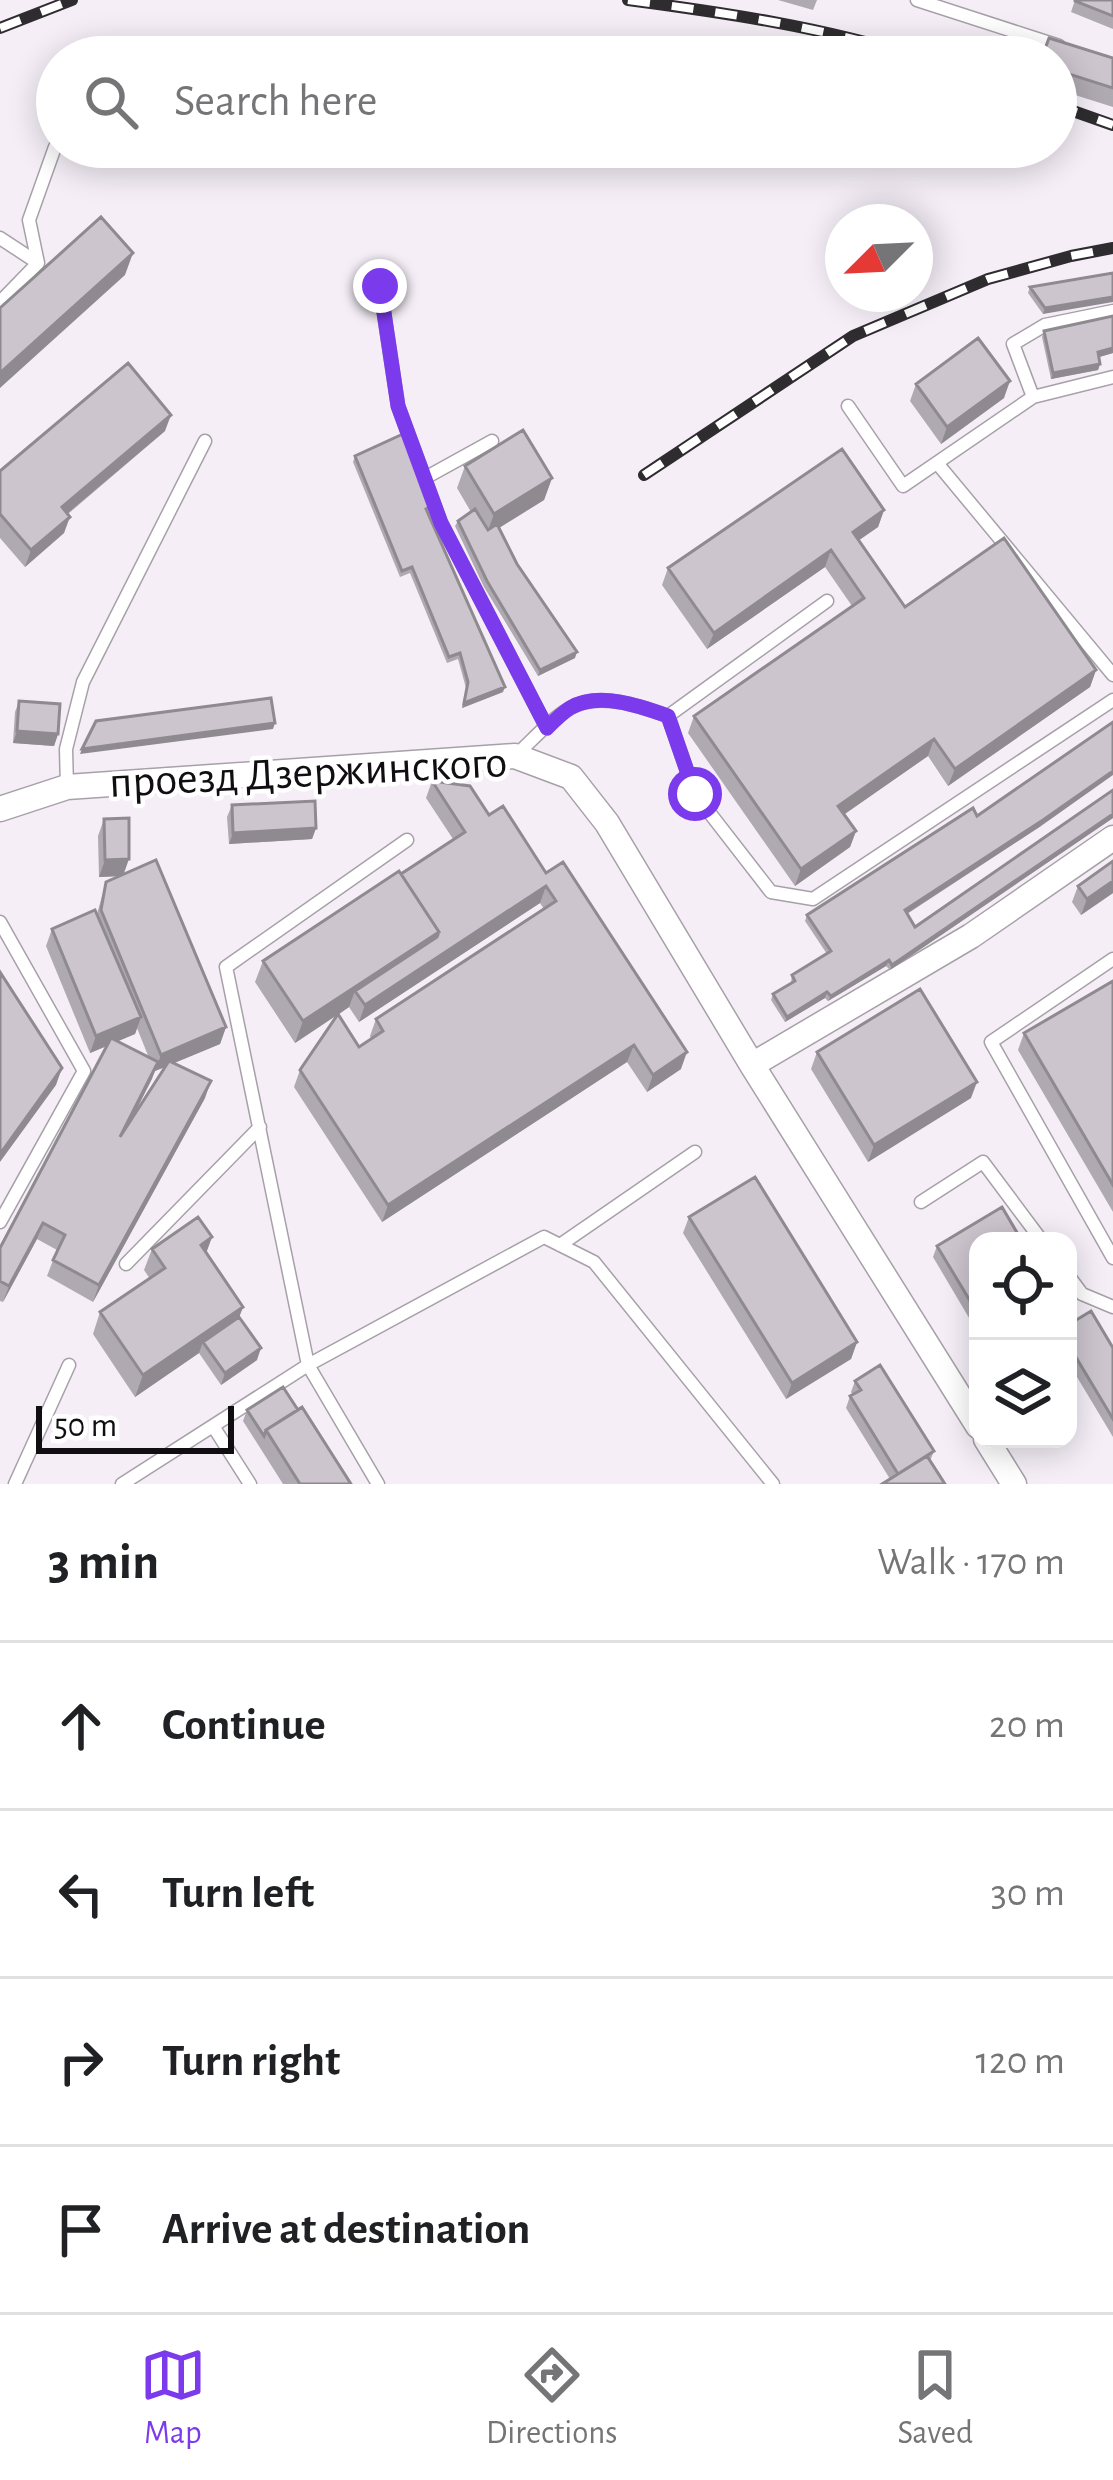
<!DOCTYPE html>
<html lang="en">
<head>
<meta charset="utf-8">
<style>
	:root { --surface:#fff; --page:#f6f6f6; --text:#202124; --muted:#757577; --line:#e0e0e0; --accent:#7c3aed }
	body { margin:0; font-family:"Alegreya Sans",sans-serif; background:var(--page); color:var(--text) }
	.controls { position:absolute; right:36px; bottom:36px; display:grid; overflow:hidden; border-radius:24px; box-shadow:0 6px 30px #0003 }
	.controls button { width:108px; height:108px; display:grid; place-items:center; padding:0; border:0; border-bottom:3px solid var(--line); background:var(--surface); color:var(--text); font:60px sans-serif }
	.compass { position:absolute; left:825px; top:204px; width:108px; height:108px; border-radius:50%; background:var(--surface); box-shadow:0 6px 30px #0003; rotate:246deg }
	.scale { position:absolute; left:36px; bottom:30px; width:198px; box-sizing:border-box; padding-left:12px; border:6px solid #100e11; border-top:0; font-size:33px; line-height:42px; white-space:nowrap; color:#100e11; -webkit-text-stroke:9px #fff; paint-order:stroke }
	.stop { position:absolute; width:36px; height:36px; margin:-27px; border:9px solid #7c3aed; border-radius:50%; background:#fff }
	.stop.end { background:#7c3aed; border-color:#fff; box-shadow:0 3px 12px #0008 }
	.list { margin:0; padding:0; list-style:none }
	h2 { display:flex; justify-content:space-between; align-items:center; height:156px; margin:0; padding:0 48px; font-size:51px }
	h2 small { font-size:39px; font-weight:400; color:var(--muted) }
	.list li { display:grid; grid-template-columns:78px 1fr auto; gap:36px; align-items:center; box-sizing:border-box; height:168px; padding:0 48px; border-top:3px solid var(--line) }
	.list b { display:block; font-size:45px; white-space:nowrap }
	.list em { font-size:39px; font-style:normal; color:var(--muted) }
	.icon { flex:none; width:66px; height:66px; fill:none; stroke:currentColor; stroke-width:2; stroke-linecap:round; stroke-linejoin:round }
	.map { position:relative; flex:none; width:1113px; height:1484px; overflow:hidden }
	.search { position:absolute; background:var(--surface); box-shadow:0 6px 30px #0003; left:36px; right:36px; top:36px; height:132px; display:flex; align-items:center; gap:30px; box-sizing:border-box; padding:0 42px; border-radius:66px; color:var(--muted); font-size:45px }
	.sheet { height:828px; background:var(--surface) }
	nav { display:flex; justify-content:space-around; align-items:center; box-sizing:border-box; height:168px; border-top:3px solid var(--line); background:var(--surface); font-size:33px; color:var(--muted) }
	nav a { display:grid; justify-items:center; gap:6px }
	nav .on { color:var(--accent) }
	.map>svg:first-child { display:block }
	.lines { fill:none; stroke-linecap:round; stroke-linejoin:round }
	.service-casing { stroke:#a7a0a8; stroke-width:15 }
	.minor-casing { stroke:#a7a0a8; stroke-width:27 }
	.service { stroke:#fff; stroke-width:12 }
	.minor { stroke:#fff; stroke-width:24 }
	.rail-casing { stroke:#2f2c30; stroke-width:12 }
	.rail { stroke:#fff; stroke-width:8; stroke-dasharray:22; stroke-linecap:butt }
	.wall { fill:#afa9b1; fill-rule:evenodd }
	.shaded-wall { fill:#8f8a90 }
	.building { fill:#ccc5ce; stroke:#8f8a90; stroke-width:3 }
	.route { stroke:#7c3aed; stroke-width:15 }
	.labels { text-anchor:middle; dominant-baseline:central; stroke-width:9; stroke-linejoin:round; paint-order:stroke }
	.street-label { font-size:45px; fill:#100e11; stroke:#fff }
</style>
</head>
<body>
<div class="map">
<svg width="1113" height="1484" viewBox="0 0 1113 1484">
	<rect width="100%" height="100%" fill="#f5eef7"/>
	<g class="lines">
		<defs>
			<path id="service" d="M 917,0 L 1059,46
				M 0,238 L 38,263 L 0,302
				M 38,263 L 29,220 L 55,147
				M 380,287 L 398,406 L 441,523 L 547,728
				M 1033,397 L 1013,344 L 1045,325 L 1113,311
				M 848,406 L 903,486 L 1033,397 L 1113,377
				M 937,463 L 1113,675
				M 425,478 L 492,441
				M 668,716 L 695,794 L 771,892 L 813,899 L 1113,700
				M 515,756 C 533,740 553,716 574,706 C 603,693 640,706 668,716 L 827,601
				M 67,787 L 66,749 L 83,682 L 205,441
				M 407,840 L 226,967 L 308,1365 L 544,1237 L 594,1262 L 773,1484
				M 0,922 L 84,1071 L 0,1222
				M 1113,959 L 991,1042 L 1113,1258
				M 921,1202 L 983,1162 L 1042,1241
				M 560,1245 L 695,1152
				M 126,1264 L 260,1127
				M 1068,1275 L 1082,1294 L 1113,1307
				M 213,1426 L 250,1484
				M 15,1484 L 69,1365
				M 122,1484 L 308,1365 L 378,1484"/>
			<path id="minor" d="M 0,809 L 67,787 L 515,756 L 571,777 L 607,823 L 752,1065 L 978,1426
				M 752,1065 L 971,936 L 1113,838
				M 986,1439 L 1014,1484"/>
		</defs>
		<use href="#service" class="service-casing"/>
		<use href="#minor" class="minor-casing"/>
		<use href="#service" class="service"/>
		<use href="#minor" class="minor"/>
		<defs>
			<path id="rail" d="M 628,0 C 727,13 822,27 918,57
				M 0,28 L 72,0
				M 1056,105 L 1113,125
				M 644,475 L 853,336 L 988,279 L 1071,256 L 1113,248"/>
		</defs>
		<use href="#rail" class="rail-casing"/>
		<use href="#rail" class="rail"/>
	</g>
	<path class="wall" d="M 778,0 L 817,0 L 813,10 Z
		M 1075,0 L 1113,0 L 1113,29 L 1071,12 Z
		M 1056,57 L 1113,58 L 1113,107 L 1056,89 Z
		M 1113,273 L 1043,314 L 1028,293 L 1030,287 Z
		M 1044,331 L 1113,353 L 1099,357 L 1100,364 L 1098,370 L 1051,379 L 1042,337 Z
		M 916,384 L 1004,398 L 941,444 L 910,401 Z
		M 165,431 L 68,514 L 64,533 L 25,567 L 0,538 L 0,471 Z
		M 355,456 L 431,511 L 428,513 L 503,692 L 462,708 L 466,688 L 458,659 L 447,663 L 410,573 L 400,577 L 353,462 Z
		M 465,466 L 552,478 L 544,500 L 499,528 L 517,564 L 575,658 L 538,676 L 484,587 L 455,526 L 458,521 L 471,512 L 457,488 Z
		M 884,510 L 878,527 L 858,541 L 905,607 L 1096,670 L 1090,687 L 948,786 L 928,756 L 844,814 L 856,831 L 850,847 L 795,886 L 688,733 L 694,716 L 852,606 L 825,567 L 707,649 L 662,585 L 668,568 Z
		M 19,701 L 58,734 L 54,746 L 13,743 L 15,712 Z
		M 432,781 L 489,815 L 546,873 L 681,1069 L 647,1092 L 627,1062 L 382,1222 L 294,1087 L 300,1070 L 337,1015 L 295,1043 L 255,982 L 263,961 L 453,839 L 426,798 ZM 540,903 L 544,909 L 376,1019 L 370,1036 L 371,1039 L 359,1047 L 338,1015 L 349,1007 L 359,1022 Z
		M 1113,790 L 1113,818 L 890,970 L 886,966 L 828,1001 L 825,998 L 785,1022 L 771,1000 L 773,994 L 791,983 L 792,975 L 827,954 L 805,921 L 807,915 L 977,816 L 1041,826 L 907,914 L 915,927 Z
		M 232,805 L 316,828 L 312,839 L 229,844 L 227,817 Z
		M 104,819 L 123,874 L 226,1027 L 220,1044 L 174,1063 L 205,1098 L 93,1302 L 47,1276 L 57,1250 L 37,1239 L 3,1302 L 0,1301 L 0,1248 L 107,1046 L 90,1053 L 46,946 L 52,929 L 97,914 L 106,882 L 119,876 L 99,877 L 98,836 ZM 137,1028 L 149,1058 L 118,1041 L 135,1034 ZM 165,1067 L 132,1118 L 155,1071 Z
		M 1113,861 L 1113,893 L 1081,915 L 1072,902 L 1078,886 Z
		M 1113,981 L 1113,1212 L 1018,1050 L 1024,1033 Z
		M 817,1052 L 971,1098 L 868,1162 L 811,1069 Z
		M 689,1217 L 857,1342 L 851,1359 L 786,1399 L 683,1233 Z
		M 212,1237 L 206,1252 L 243,1307 L 239,1317 L 257,1360 L 221,1385 L 199,1353 L 135,1397 L 93,1334 L 100,1312 L 150,1279 L 144,1270 L 152,1249 Z
		M 978,1241 L 978,1333 L 933,1257 L 937,1246 Z
		M 1068,1325 L 1113,1348 L 1113,1437 L 1068,1362 Z
		M 855,1381 L 934,1451 L 930,1461 L 890,1479 L 846,1408 L 850,1396 L 853,1395 L 851,1392 Z
		M 247,1410 L 351,1484 L 283,1484 L 243,1421 Z"/>
	<path class="shaded-wall" d="M 133,253 L 125,275 L 0,388 L 0,373 Z
		M 1113,297 L 1113,302 L 1043,314 L 1045,308 Z
		M 1113,348 L 1113,353 L 1096,358 L 1098,352 Z
		M 1100,364 L 1098,370 L 1051,379 L 1053,373 Z
		M 1010,381 L 1004,398 L 941,444 L 947,427 Z
		M 171,415 L 165,431 L 56,523 L 62,507 Z
		M 552,478 L 544,500 L 486,536 L 494,514 Z
		M 884,510 L 878,527 L 846,549 L 853,532 Z
		M 70,517 L 64,533 L 25,567 L 31,550 Z
		M 831,550 L 825,567 L 707,649 L 714,633 Z
		M 577,652 L 575,658 L 538,676 L 540,670 Z
		M 1096,670 L 1090,687 L 948,786 L 955,769 Z
		M 505,687 L 503,692 L 462,708 L 464,703 Z
		M 275,723 L 273,729 L 80,754 L 82,749 Z
		M 17,731 L 58,734 L 54,746 L 13,743 Z
		M 934,739 L 928,756 L 832,823 L 838,806 Z
		M 1113,771 L 1113,775 L 1041,826 L 903,916 L 905,910 Z
		M 1113,814 L 1113,818 L 890,970 L 892,965 Z
		M 316,828 L 312,839 L 229,844 L 233,833 Z
		M 856,831 L 850,847 L 795,886 L 801,869 Z
		M 129,859 L 123,876 L 99,877 L 105,860 Z
		M 1113,881 L 1113,893 L 1081,915 L 1087,899 Z
		M 546,886 L 540,903 L 359,1022 L 365,1005 Z
		M 439,932 L 431,953 L 355,991 L 349,1007 L 295,1043 L 303,1021 Z
		M 889,960 L 886,966 L 828,1001 L 831,996 Z
		M 827,992 L 825,998 L 785,1022 L 787,1017 Z
		M 141,1017 L 135,1034 L 90,1053 L 96,1036 Z
		M 226,1027 L 220,1044 L 155,1071 L 161,1055 Z
		M 634,1045 L 627,1062 L 382,1222 L 388,1205 Z
		M 687,1052 L 681,1069 L 647,1092 L 653,1075 Z
		M 158,1062 L 152,1079 L 114,1154 L 120,1137 Z
		M 62,1068 L 56,1085 L 0,1162 L 0,1154 Z
		M 211,1081 L 205,1098 L 93,1302 L 99,1285 Z
		M 977,1082 L 971,1098 L 868,1162 L 874,1145 Z
		M 43,1223 L 37,1239 L 3,1302 L 9,1286 Z
		M 212,1237 L 204,1259 L 201,1245 Z
		M 243,1307 L 235,1328 L 203,1342 L 199,1353 L 135,1397 L 143,1375 Z
		M 857,1342 L 851,1359 L 786,1399 L 792,1383 Z
		M 261,1348 L 257,1360 L 221,1385 L 225,1373 Z"/>
	<path class="building" d="M 1075,0 L 1113,0 L 1113,16 L 1075,1 Z
		M 1049,38 L 1113,58 L 1113,88 L 1056,70 L 1056,57 L 1042,57 Z
		M 101,217 L 133,253 L 0,373 L 0,308 Z
		M 1113,273 L 1113,297 L 1045,308 L 1030,287 Z
		M 1113,316 L 1113,348 L 1098,352 L 1100,364 L 1053,373 L 1044,331 Z
		M 978,338 L 1010,381 L 947,427 L 916,384 Z
		M 128,363 L 171,415 L 62,507 L 70,517 L 31,550 L 0,514 L 0,471 Z
		M 523,430 L 552,478 L 494,514 L 465,466 Z
		M 403,434 L 433,505 L 426,509 L 505,687 L 464,703 L 468,682 L 460,653 L 449,657 L 412,567 L 402,571 L 355,456 Z
		M 842,449 L 884,510 L 853,532 L 905,607 L 1004,538 L 1096,670 L 955,769 L 934,739 L 838,806 L 856,831 L 801,869 L 694,716 L 864,598 L 831,550 L 714,633 L 668,568 Z
		M 475,509 L 488,530 L 497,524 L 517,564 L 577,652 L 540,670 L 487,581 L 458,521 Z
		M 271,698 L 275,723 L 82,749 L 96,721 Z
		M 19,701 L 60,704 L 58,734 L 17,731 Z
		M 1113,722 L 1113,771 L 1043,820 L 905,910 L 915,927 L 1113,790 L 1113,814 L 892,965 L 889,960 L 831,996 L 827,992 L 787,1017 L 773,994 L 795,981 L 792,975 L 831,951 L 807,915 L 973,808 L 977,816 Z
		M 432,781 L 470,786 L 489,815 L 503,806 L 546,873 L 563,862 L 687,1052 L 653,1075 L 634,1045 L 388,1205 L 300,1070 L 338,1014 L 359,1047 L 383,1031 L 376,1019 L 556,901 L 546,886 L 365,1005 L 355,991 L 437,937 L 439,932 L 401,874 L 465,832 Z
		M 315,801 L 316,828 L 233,833 L 232,805 Z
		M 129,818 L 129,859 L 105,860 L 104,819 Z
		M 156,860 L 226,1027 L 161,1055 L 101,910 L 106,882 Z
		M 1113,861 L 1113,881 L 1087,899 L 1078,886 Z
		M 399,871 L 439,932 L 303,1021 L 263,961 Z
		M 95,910 L 141,1017 L 96,1036 L 52,929 Z
		M 0,972 L 62,1068 L 0,1154 Z
		M 1113,981 L 1113,1185 L 1024,1033 Z
		M 920,989 L 977,1082 L 874,1145 L 817,1052 Z
		M 111,1038 L 158,1062 L 120,1137 L 169,1061 L 211,1081 L 99,1285 L 53,1260 L 65,1235 L 43,1223 L 9,1286 L 0,1281 L 0,1248 Z
		M 755,1177 L 857,1342 L 792,1383 L 689,1217 Z
		M 1002,1207 L 1022,1241 L 978,1241 L 978,1314 L 937,1246 Z
		M 198,1217 L 212,1237 L 201,1245 L 243,1307 L 143,1375 L 100,1312 L 165,1268 L 152,1249 Z
		M 1091,1311 L 1113,1348 L 1113,1419 L 1068,1344 L 1068,1325 Z
		M 239,1317 L 261,1348 L 225,1373 L 203,1342 Z
		M 880,1365 L 934,1451 L 898,1474 L 850,1396 L 861,1390 L 855,1381 Z
		M 283,1387 L 298,1410 L 266,1430 L 264,1436 L 247,1410 Z
		M 302,1407 L 351,1484 L 300,1484 L 266,1430 Z
		M 927,1456 L 945,1484 L 882,1484 Z"/>
	<g class="lines">
		<path class="route" d="M 380,286 L 398,406 L 441,523 L 547,728 C 554,721 562,713 570,708 C 598,691 640,706 668,716 L 695,794"/>
	</g>
	<g class="labels">
		<g class="street-label">
			<text transform="translate(308 773) rotate(-3)">проезд Дзержинского</text>
		</g>
	</g>
</svg>
<div class="controls">
<button><svg class="icon" aria-label="locate" viewBox="0 0 24 24"><circle cx="12" cy="12" r="6"/><path d="M12 2v4M12 18v4M2 12h4M18 12h4"/></svg></button>
<button><svg class="icon" aria-label="layers" viewBox="0 0 24 24"><path d="M12 4l9 5-9 5-9-5zM3 14l9 5 9-5"/></svg></button>
</div>
<svg class="compass" viewBox="-18 -18 36 36"><path d="M0-13l5 13h-10z" fill="#e53935"/><path d="M0 13l5-13h-10z" fill="#757577"/></svg>
<div class="scale">50 m</div>
<div class="stop" style="left:695px;top:794px"></div>
<div class="stop end" style="left:380px;top:286px"></div>
<div class="search"><svg class="icon" aria-label="search" viewBox="0 0 24 24"><circle cx="10" cy="10" r="6"/><path d="M15 15l6 6"/></svg>Search here</div>
</div>
<section class="sheet">
<h2>3 min<small>Walk · 170 m</small></h2>
<ul class="list">
<li><svg class="icon" aria-label="ahead" viewBox="0 0 24 24"><path d="M12 20V5M6 11l6-6 6 6"/></svg><div><b>Continue</b></div><em>20 m</em></li>
<li><svg class="icon" aria-label="left" viewBox="0 0 24 24"><path d="M17 20v-9H6M10 6l-5 5 5 5"/></svg><div><b>Turn left</b></div><em>30 m</em></li>
<li><svg class="icon" aria-label="right" viewBox="0 0 24 24"><path d="M7 20v-9h11M14 6l5 5-5 5"/></svg><div><b>Turn right</b></div><em>120 m</em></li>
<li><svg class="icon" aria-label="arrive" viewBox="0 0 24 24"><path d="M6 21V4h12l-3 4 3 4H6"/></svg><div><b>Arrive at destination</b></div></li>
</ul>
</section>
<nav>
<a class="on"><svg class="icon" aria-label="map" viewBox="0 0 24 24"><path d="M3 6l6-2 6 2 6-2v14l-6 2-6-2-6 2zM9 4v14M15 6v14"/></svg>Map</a>
<a><svg class="icon" aria-label="directions" viewBox="0 0 24 24"><path d="M12 3l9 9-9 9-9-9zM9 14v-3h6M13 9l2 2-2 2"/></svg>Directions</a>
<a><svg class="icon" aria-label="saved" viewBox="0 0 24 24"><path d="M7 4h10v16l-5-4-5 4z"/></svg>Saved</a>
</nav>
</body>
</html>
